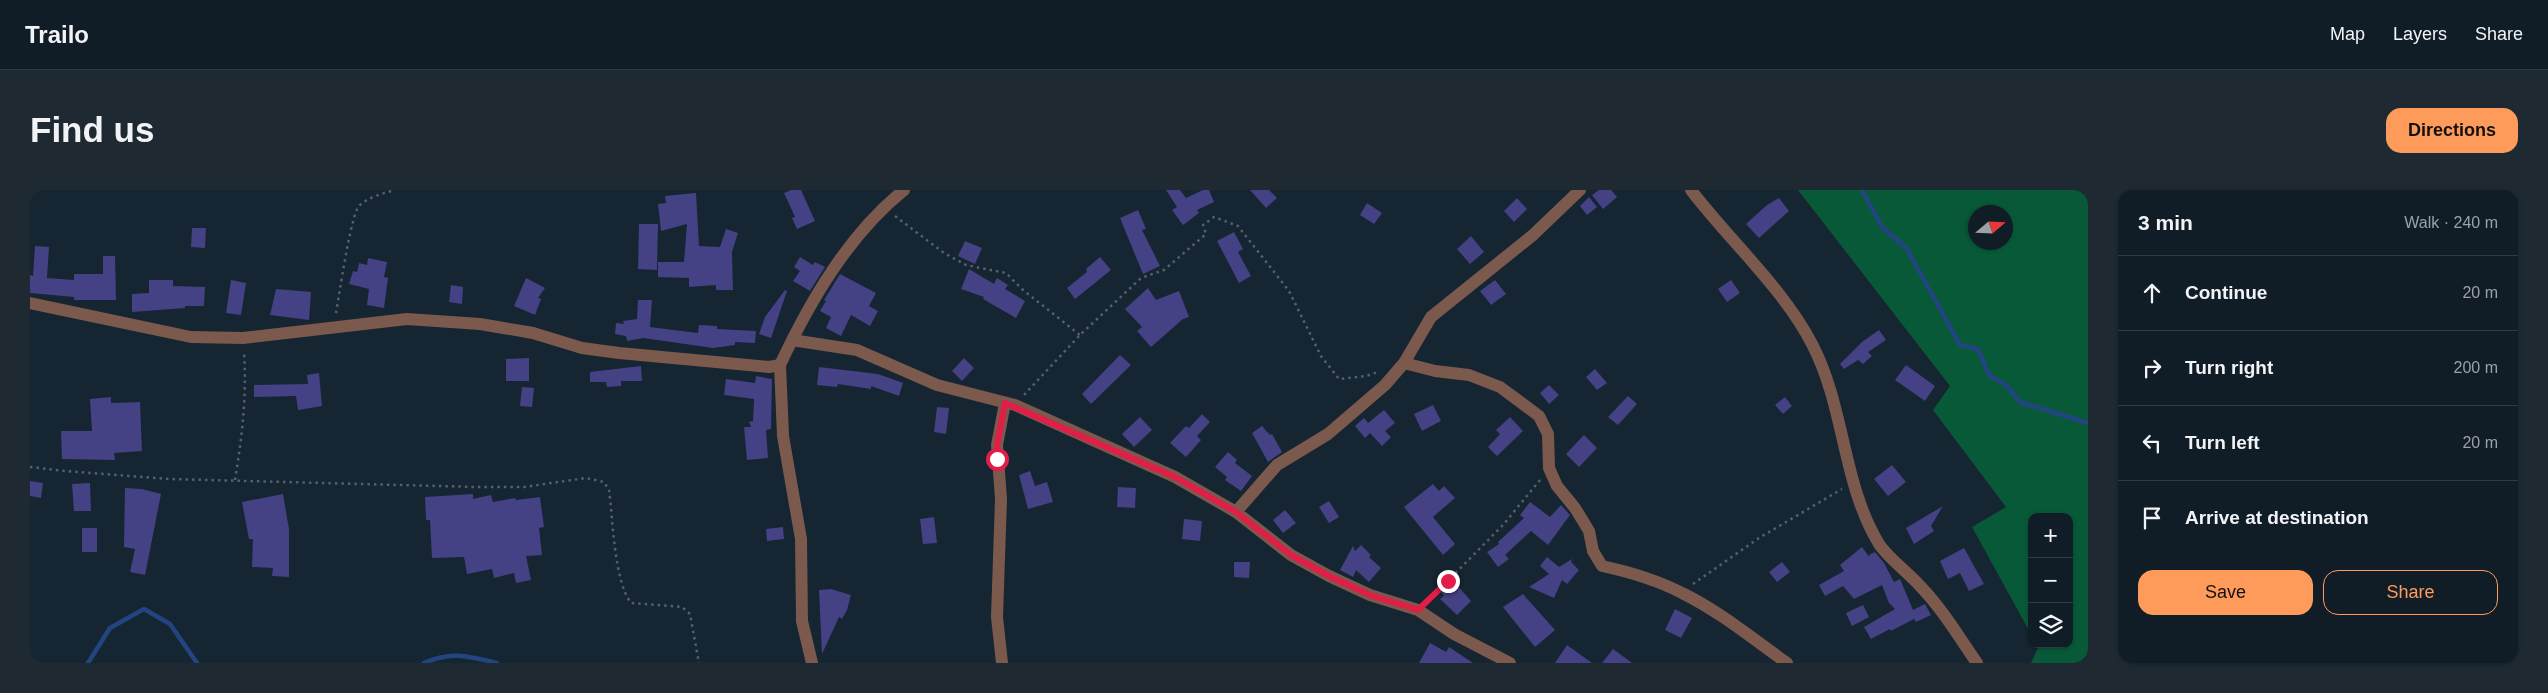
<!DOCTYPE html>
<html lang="en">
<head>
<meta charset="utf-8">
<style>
	:root { --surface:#101c26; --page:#1e2932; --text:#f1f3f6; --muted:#9ca1a7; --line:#303a43; --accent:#ff9b5a }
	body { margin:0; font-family:Arial,sans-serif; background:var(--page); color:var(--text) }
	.controls { position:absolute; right:15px; bottom:15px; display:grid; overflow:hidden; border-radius:10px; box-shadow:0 1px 4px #0004 }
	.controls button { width:45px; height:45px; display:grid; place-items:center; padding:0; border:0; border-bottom:1px solid var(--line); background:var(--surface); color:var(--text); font:25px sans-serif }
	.compass { position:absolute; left:1938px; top:15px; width:45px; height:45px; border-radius:50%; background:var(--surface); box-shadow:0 1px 4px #0004; rotate:71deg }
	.stop { position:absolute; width:15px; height:15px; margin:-11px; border:4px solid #e11d48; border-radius:50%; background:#fff }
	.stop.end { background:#e11d48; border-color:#fff; box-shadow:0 1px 5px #0008 }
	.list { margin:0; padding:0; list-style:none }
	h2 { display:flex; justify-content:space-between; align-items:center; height:65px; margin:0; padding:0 20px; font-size:21px }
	h2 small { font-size:16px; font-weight:400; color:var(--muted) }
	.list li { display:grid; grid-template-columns:32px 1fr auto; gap:15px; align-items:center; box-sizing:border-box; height:75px; padding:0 20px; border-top:1px solid var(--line) }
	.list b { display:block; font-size:19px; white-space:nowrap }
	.list em { font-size:16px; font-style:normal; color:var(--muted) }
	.actions { display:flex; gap:10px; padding:15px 20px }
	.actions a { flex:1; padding:11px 0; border:1px solid var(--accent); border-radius:15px; text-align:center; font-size:18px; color:var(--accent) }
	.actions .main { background:var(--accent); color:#111 }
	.icon { flex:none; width:28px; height:28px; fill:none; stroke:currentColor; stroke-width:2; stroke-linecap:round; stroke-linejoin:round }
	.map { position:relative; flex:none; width:2058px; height:473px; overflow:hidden; border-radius:15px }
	header { display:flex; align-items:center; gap:30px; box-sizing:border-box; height:70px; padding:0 25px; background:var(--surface); border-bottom:1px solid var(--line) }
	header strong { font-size:24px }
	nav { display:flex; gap:28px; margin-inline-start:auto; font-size:18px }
	.intro { display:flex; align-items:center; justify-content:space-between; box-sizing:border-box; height:120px; padding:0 30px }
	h1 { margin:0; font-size:35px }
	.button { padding:12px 22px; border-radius:15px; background:var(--accent); color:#111; font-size:18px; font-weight:700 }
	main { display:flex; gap:30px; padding:0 30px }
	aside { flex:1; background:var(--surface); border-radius:15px; box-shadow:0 1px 4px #0004 }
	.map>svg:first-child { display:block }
	.green { fill:#085938; fill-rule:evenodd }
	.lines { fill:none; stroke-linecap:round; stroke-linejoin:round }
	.stream { stroke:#224481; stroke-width:4.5 }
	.building { fill:#444185 }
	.path { stroke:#53616d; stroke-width:2.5; stroke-dasharray:2.5 4; stroke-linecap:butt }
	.minor { stroke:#7b594c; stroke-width:12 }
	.route { stroke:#e11d48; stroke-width:6 }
</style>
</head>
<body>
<header>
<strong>Trailo</strong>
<nav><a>Map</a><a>Layers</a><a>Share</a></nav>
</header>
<div class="intro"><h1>Find us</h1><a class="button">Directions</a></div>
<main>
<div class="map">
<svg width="2058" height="473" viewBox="0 0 2058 473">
	<rect width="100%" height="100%" fill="#152532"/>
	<path class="green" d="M 1768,0 L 2058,0 L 2058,473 L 2001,473 L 2008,458 L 2006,454 L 2039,454 L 2039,327 L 2002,327 L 2002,446 L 1942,337 L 1976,317 L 1903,220 L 1920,196 ZM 1946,22 L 1976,22 L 1976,52 L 1946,52 Z"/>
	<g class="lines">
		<path class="stream" d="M 1832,0 L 1852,37 L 1877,59 L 1930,155 L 1948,159 L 1959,185 L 1977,196 L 1990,212 L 2058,233
			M 58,473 L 80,438 L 114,419 L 140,434 L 167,473
			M 394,473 C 422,461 438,466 467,473"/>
	</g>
	<path class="building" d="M 761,0 L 771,0 L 785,31 L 767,39 L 762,28 L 765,27 L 754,3 Z
		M 1136,0 L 1150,0 L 1156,8 L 1173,0 L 1179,0 L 1184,12 L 1167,20 L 1169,23 L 1153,35 L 1142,20 L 1147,17 Z
		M 1220,0 L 1239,0 L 1247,8 L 1236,18 Z
		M 1569,0 L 1581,0 L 1587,7 L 1573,19 L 1562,5 Z
		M 666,3 L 669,56 L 690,57 L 696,39 L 708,43 L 702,62 L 703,100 L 686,100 L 686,95 L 659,97 L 659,88 L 628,87 L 628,72 L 654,72 L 657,34 L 631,41 L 628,14 L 636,13 L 635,6 Z
		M 1559,7 L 1567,17 L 1557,25 L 1550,16 Z
		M 1487,8 L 1497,19 L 1484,32 L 1474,21 Z
		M 1749,8 L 1759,21 L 1729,48 L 1716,34 L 1737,15 Z
		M 1337,13 L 1352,23 L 1344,34 L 1330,25 Z
		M 1108,20 L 1116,39 L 1112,40 L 1130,76 L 1113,84 L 1090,28 Z
		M 609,34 L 628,34 L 627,80 L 608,79 Z
		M 162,38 L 176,38 L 175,58 L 161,57 Z
		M 1204,42 L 1213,59 L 1208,62 L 1221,86 L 1209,93 L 1187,51 Z
		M 1441,46 L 1454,62 L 1440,74 L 1427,59 Z
		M 935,51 L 952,58 L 945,74 L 928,66 Z
		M 5,56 L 19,57 L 17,88 L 44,90 L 44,84 L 73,84 L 73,66 L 85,66 L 86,110 L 44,110 L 44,107 L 0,103 L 0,85 L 3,86 Z
		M 770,67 L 783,75 L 785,72 L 795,77 L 780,101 L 763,91 L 770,81 L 764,77 Z
		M 1070,67 L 1081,80 L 1045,109 L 1037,98 L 1057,82 L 1056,79 Z
		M 338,68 L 357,72 L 354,87 L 358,88 L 354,118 L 337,115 L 339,99 L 319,94 L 323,81 L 327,82 L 329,73 L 337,75 Z
		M 939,79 L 964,94 L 967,88 L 978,95 L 975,99 L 995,111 L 986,128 L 953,109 L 954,107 L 931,99 Z
		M 810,84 L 846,103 L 839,116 L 848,121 L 840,136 L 821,125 L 811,146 L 796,138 L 801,127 L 790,121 L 796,111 L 794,110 Z
		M 496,88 L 515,98 L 508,108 L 511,109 L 505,125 L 484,116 Z
		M 119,90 L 143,90 L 143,96 L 175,97 L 174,116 L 155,116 L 155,118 L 102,122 L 102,104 L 119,103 Z
		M 201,90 L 216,93 L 211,125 L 196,123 Z
		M 1465,90 L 1476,104 L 1461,115 L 1450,101 Z
		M 1701,90 L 1710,103 L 1697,112 L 1688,99 Z
		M 421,95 L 433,97 L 432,114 L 419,112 Z
		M 1118,98 L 1126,110 L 1149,101 L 1159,127 L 1153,129 L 1121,157 L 1107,141 L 1112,137 L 1095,119 Z
		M 246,99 L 281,102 L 279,130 L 240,125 Z
		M 755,100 L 757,101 L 741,148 L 729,144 L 735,127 Z
		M 608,110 L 622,110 L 620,137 L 668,143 L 669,135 L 687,136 L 687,139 L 726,141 L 725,153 L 705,152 L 705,155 L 683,158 L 613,148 L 597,151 L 596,146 L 585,144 L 586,133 L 594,134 L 593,131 L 607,129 Z
		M 1849,140 L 1856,150 L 1838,162 L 1842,166 L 1833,174 L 1828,170 L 1814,179 L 1810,174 L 1832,152 Z
		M 1090,165 L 1101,175 L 1061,214 L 1052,204 Z
		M 499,168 L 499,191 L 476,191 L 476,169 Z
		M 934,168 L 944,178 L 932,191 L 922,181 Z
		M 1876,175 L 1905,196 L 1895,211 L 1865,190 Z
		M 611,176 L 612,191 L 591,191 L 591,196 L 577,197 L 576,192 L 560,192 L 560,182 Z
		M 789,177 L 848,184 L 873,193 L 869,206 L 841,196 L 841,199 L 808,194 L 807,197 L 787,195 Z
		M 1565,179 L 1577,193 L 1567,200 L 1556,187 Z
		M 289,183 L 292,216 L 268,220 L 266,206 L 224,207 L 224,195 L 278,194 L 277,185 Z
		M 726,186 L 742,189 L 741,239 L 736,240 L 738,268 L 717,270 L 714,237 L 721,237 L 719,232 L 723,231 L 724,209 L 694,205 L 696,189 L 725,193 Z
		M 1519,195 L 1529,205 L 1519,214 L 1510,203 Z
		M 492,197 L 504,198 L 502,217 L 490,216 Z
		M 1598,206 L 1607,214 L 1588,235 L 1578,227 Z
		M 81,207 L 81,213 L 110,212 L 112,261 L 84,263 L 85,270 L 32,269 L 31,241 L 62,241 L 60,209 Z
		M 1755,207 L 1762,216 L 1753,224 L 1745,215 Z
		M 1403,215 L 1411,231 L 1392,241 L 1384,224 Z
		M 907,217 L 919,218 L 916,244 L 904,242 Z
		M 1354,220 L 1365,233 L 1355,241 L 1361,247 L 1352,256 L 1340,243 L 1335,248 L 1325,236 L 1334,228 L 1338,233 Z
		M 1172,224 L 1180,232 L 1167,246 L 1171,250 L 1156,267 L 1140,253 L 1156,236 L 1159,238 Z
		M 1110,227 L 1122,240 L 1104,257 L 1092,244 Z
		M 1480,227 L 1493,241 L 1467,266 L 1458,257 L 1470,244 L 1466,240 Z
		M 1232,236 L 1240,245 L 1242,244 L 1252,262 L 1238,272 L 1222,243 Z
		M 1554,245 L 1567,258 L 1549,277 L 1536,264 Z
		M 1198,262 L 1207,270 L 1205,273 L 1222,286 L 1211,301 L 1195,290 L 1197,287 L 1185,277 Z
		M 1862,275 L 1876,292 L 1858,306 L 1844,289 Z
		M 1000,281 L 1005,296 L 1017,292 L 1023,312 L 998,319 L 989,285 Z
		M 0,291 L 13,293 L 11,308 L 0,306 Z
		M 60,293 L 61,321 L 44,321 L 42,294 Z
		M 1403,294 L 1409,301 L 1414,296 L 1425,308 L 1403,327 L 1425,354 L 1413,365 L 1374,317 Z
		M 1088,297 L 1106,298 L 1105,318 L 1087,317 Z
		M 95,298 L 112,299 L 131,304 L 115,385 L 100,382 L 105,359 L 94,357 Z
		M 253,304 L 259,339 L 259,387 L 242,386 L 243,378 L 222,377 L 223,349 L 219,349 L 212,312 Z
		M 443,304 L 443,309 L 461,305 L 463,312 L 485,308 L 486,310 L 510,307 L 514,337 L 509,338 L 512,365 L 496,366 L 501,390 L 486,393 L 484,383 L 464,388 L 462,379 L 437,384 L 434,367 L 402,368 L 400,330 L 396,330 L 395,307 Z
		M 1299,311 L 1309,327 L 1299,333 L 1289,317 Z
		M 1500,312 L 1520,327 L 1531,315 L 1540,325 L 1518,355 L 1501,341 L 1475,365 L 1479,369 L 1468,377 L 1457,362 L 1469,354 L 1468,352 L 1494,328 L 1490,325 Z
		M 1913,316 L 1901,336 L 1904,341 L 1884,354 L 1876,338 Z
		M 1255,320 L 1266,333 L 1253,343 L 1243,330 Z
		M 904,327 L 907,353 L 893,354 L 890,329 Z
		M 1154,329 L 1172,331 L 1170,351 L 1152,349 Z
		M 753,337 L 754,349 L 737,351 L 736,339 Z
		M 52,338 L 67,338 L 67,362 L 52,362 Z
		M 1331,355 L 1341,365 L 1339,367 L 1351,378 L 1339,392 L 1326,380 L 1323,387 L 1310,380 L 1323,356 L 1325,361 Z
		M 1832,357 L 1840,368 L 1839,365 L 1845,362 L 1854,373 L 1864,392 L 1870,389 L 1883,420 L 1895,414 L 1901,425 L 1886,432 L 1884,429 L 1861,441 L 1860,439 L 1841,449 L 1834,437 L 1865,419 L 1859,413 L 1852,395 L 1824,409 L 1813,396 L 1795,406 L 1789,395 L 1814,381 L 1810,375 Z
		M 1934,358 L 1954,394 L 1939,401 L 1930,383 L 1918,389 L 1910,371 Z
		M 1517,367 L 1529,377 L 1542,369 L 1541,372 L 1549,380 L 1537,394 L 1532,390 L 1524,408 L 1499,397 L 1519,384 L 1510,376 Z
		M 1204,372 L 1220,372 L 1219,388 L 1204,387 Z
		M 1752,372 L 1760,382 L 1747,392 L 1739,382 Z
		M 1420,394 L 1423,397 L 1426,394 L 1441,411 L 1427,425 L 1410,409 L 1414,406 L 1411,402 Z
		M 801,399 L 821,405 L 817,420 L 812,429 L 809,427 L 792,464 L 789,400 Z
		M 1493,404 L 1525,440 L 1505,457 L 1473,417 Z
		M 1833,415 L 1839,427 L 1822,436 L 1816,423 Z
		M 1645,419 L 1662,428 L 1651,448 L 1635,440 Z
		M 1400,453 L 1416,462 L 1419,457 L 1443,473 L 1389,473 Z
		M 1537,455 L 1562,473 L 1525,473 Z
		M 1583,459 L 1602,473 L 1572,473 Z"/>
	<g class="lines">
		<path class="path" d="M 865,26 L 914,63 L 936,75 L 976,83 L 993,100 L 1050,145
			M 306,123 C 309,106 321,24 329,16 C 338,7 352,4 364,0
			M 994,205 L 1050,145 L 1111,88 L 1134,80 L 1176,44 L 1173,35 L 1184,27 L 1208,36 L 1259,101 L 1291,166 L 1309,189 L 1336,186 L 1348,182
			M 0,277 L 35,281 L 140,289 L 446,297 L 494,297 L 556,288 L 574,292 L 579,300 C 583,329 584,391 601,413 L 652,417 L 660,424 L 669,473
			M 205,290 C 212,247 217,206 214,162
			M 1663,394 L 1729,348 L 1812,299
			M 1398,411 L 1473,335 L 1510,290"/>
		<path class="minor" d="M 1661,0 C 1700,51 1753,98 1782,154 C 1815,217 1812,293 1849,354 C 1858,368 1879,383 1891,397 C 1913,420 1929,447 1947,473
			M 0,113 L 161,147 L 213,148 L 377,129 L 450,134 L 503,143 L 552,158 L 589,163 L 739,177 L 750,175 C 780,111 819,44 874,0
			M 762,150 L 827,160 L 907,195 L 985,215 L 1145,287 L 1206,322 L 1261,365 L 1299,386 L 1340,405 L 1388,420 L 1424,444 L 1480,473
			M 1374,173 L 1405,181 L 1439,185 L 1470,197 L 1509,226 L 1518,244 L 1519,278 L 1527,296 L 1545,318 L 1559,341 L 1563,361 L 1572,376 C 1600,382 1627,390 1652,403 C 1689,421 1723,449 1757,473
			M 750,175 L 753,246 L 771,349 L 772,431 L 782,473
			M 1206,322 L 1247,275 L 1298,244 L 1355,195 L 1374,173 L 1401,127 L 1503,45 L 1550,0
			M 972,473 L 967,427 L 971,309 L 967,255 L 975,213"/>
	</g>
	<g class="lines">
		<path class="route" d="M 967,269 L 967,255 L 975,213 L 1145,287 L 1206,322 L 1261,365 L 1299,386 L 1340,405 L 1388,420 L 1418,391"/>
	</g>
</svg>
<div class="controls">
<button>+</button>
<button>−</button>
<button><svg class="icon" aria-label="layers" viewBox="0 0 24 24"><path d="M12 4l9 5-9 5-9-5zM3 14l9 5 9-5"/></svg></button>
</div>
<svg class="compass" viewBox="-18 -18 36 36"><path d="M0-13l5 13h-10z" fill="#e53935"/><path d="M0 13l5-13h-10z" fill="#9ca1a7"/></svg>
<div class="stop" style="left:967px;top:269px"></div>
<div class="stop end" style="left:1418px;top:391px"></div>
</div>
<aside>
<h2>3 min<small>Walk · 240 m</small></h2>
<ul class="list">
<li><svg class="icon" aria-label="ahead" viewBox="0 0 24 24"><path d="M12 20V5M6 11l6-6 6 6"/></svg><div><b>Continue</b></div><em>20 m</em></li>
<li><svg class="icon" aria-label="right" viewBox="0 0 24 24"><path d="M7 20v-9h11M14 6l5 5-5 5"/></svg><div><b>Turn right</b></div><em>200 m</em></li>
<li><svg class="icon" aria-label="left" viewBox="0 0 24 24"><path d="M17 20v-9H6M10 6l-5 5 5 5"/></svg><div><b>Turn left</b></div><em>20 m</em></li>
<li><svg class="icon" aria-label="arrive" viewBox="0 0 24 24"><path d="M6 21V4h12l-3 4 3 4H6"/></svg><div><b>Arrive at destination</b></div></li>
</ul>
<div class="actions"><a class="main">Save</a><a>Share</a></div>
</aside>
</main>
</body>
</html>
